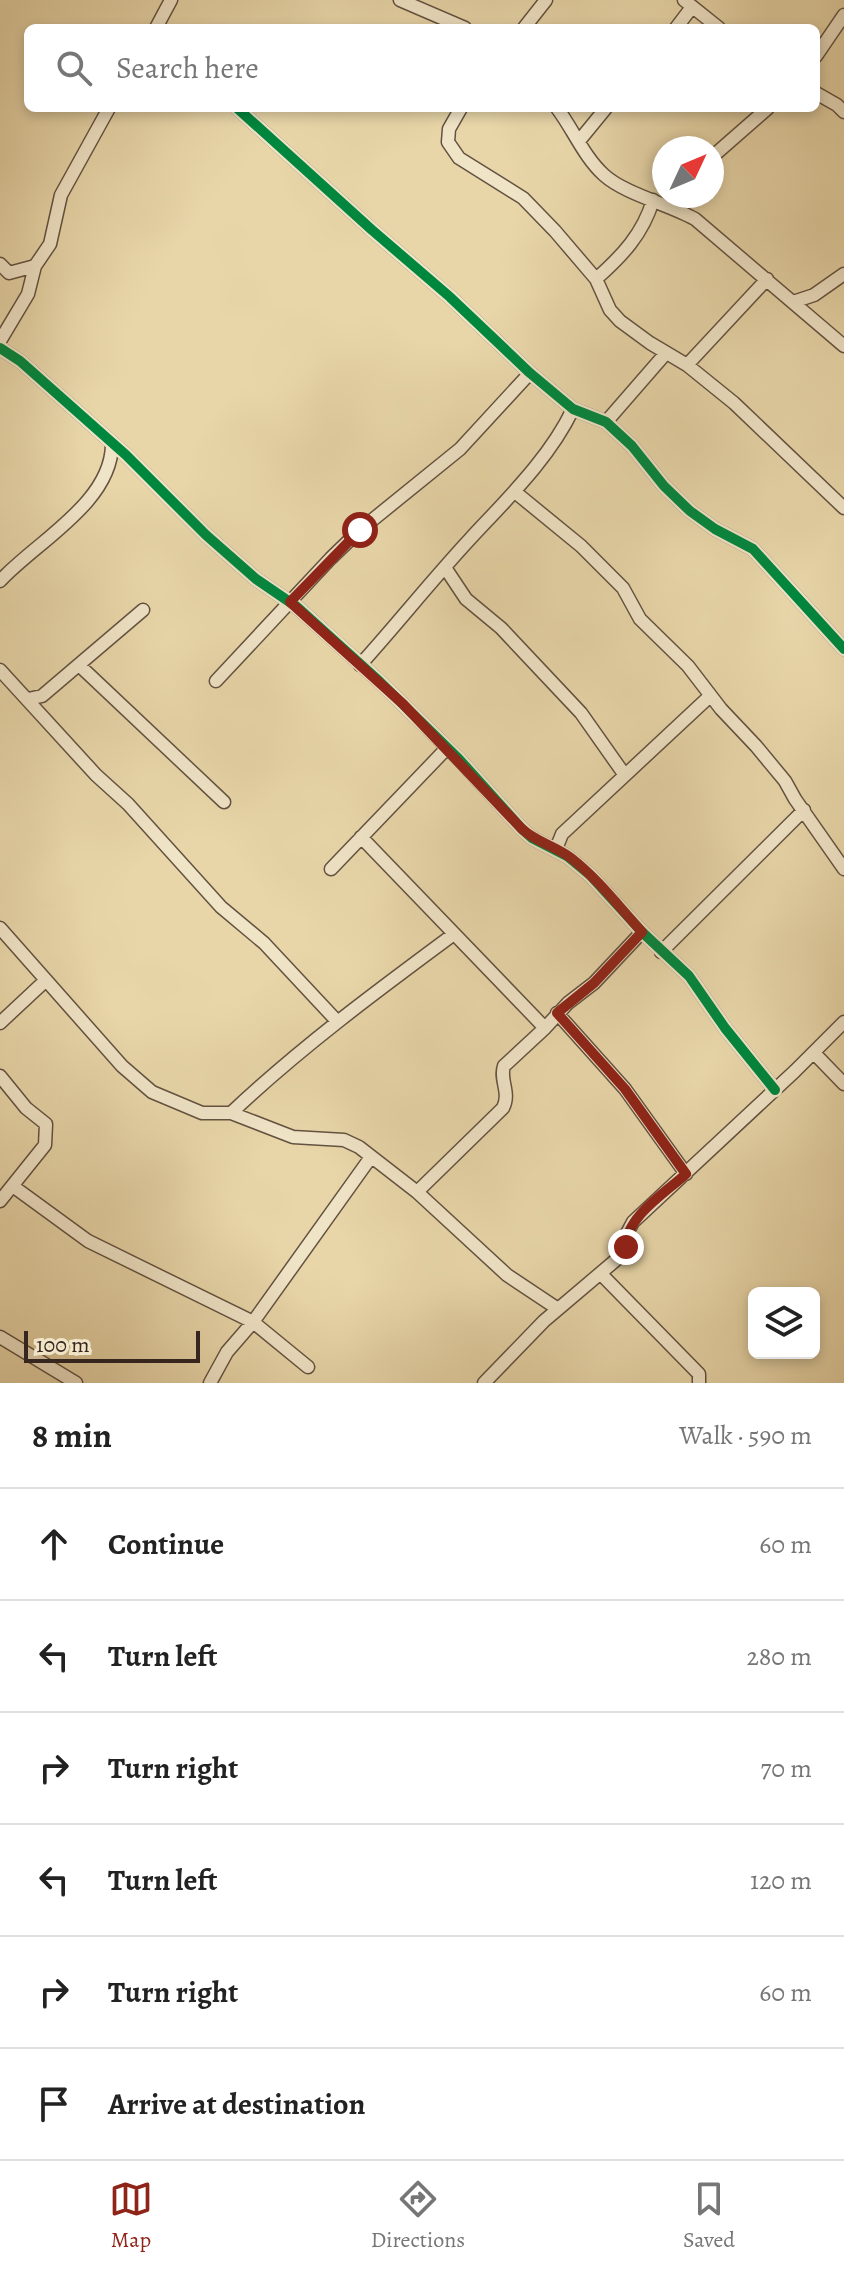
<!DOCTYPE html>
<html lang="en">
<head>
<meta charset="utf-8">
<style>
	:root { --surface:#fff; --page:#f6f6f6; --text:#222; --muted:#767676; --line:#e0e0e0; --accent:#8f2418 }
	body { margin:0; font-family:Alegreya,serif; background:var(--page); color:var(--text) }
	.controls { position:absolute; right:24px; bottom:24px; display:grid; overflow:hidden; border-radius:12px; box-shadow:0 4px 12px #0003 }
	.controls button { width:72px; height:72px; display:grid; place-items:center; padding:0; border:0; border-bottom:2px solid var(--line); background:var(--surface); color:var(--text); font:40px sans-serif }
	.compass { position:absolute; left:652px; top:136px; width:72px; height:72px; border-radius:50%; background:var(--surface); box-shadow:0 4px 12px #0003; rotate:46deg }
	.scale { position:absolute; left:24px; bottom:20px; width:176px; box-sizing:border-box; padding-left:8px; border:4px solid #37261e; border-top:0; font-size:22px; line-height:28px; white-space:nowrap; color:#37261e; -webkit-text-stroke:6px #f0e4c7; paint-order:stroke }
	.stop { position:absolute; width:24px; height:24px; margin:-18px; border:6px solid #8f2418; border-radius:50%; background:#fff }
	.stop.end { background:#8f2418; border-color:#fff; box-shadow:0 2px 8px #0008 }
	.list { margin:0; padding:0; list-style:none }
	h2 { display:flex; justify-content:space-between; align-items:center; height:104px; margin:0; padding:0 32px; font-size:34px }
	h2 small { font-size:26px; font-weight:400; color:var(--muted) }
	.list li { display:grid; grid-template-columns:52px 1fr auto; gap:24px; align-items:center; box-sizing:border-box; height:112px; padding:0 32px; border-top:2px solid var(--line) }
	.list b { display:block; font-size:30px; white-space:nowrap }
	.list em { font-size:26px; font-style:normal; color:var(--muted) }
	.icon { flex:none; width:44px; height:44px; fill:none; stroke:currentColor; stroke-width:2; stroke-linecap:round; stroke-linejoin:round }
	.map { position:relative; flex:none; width:844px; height:1383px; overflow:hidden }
	.search { position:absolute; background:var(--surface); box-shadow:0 4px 12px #0003; left:24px; right:24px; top:24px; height:88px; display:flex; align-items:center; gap:20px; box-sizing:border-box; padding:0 28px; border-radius:12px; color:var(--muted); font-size:30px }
	.sheet { height:776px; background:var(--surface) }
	nav { display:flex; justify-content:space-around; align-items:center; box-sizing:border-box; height:112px; border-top:2px solid var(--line); background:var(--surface); font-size:22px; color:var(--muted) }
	nav a { display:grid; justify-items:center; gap:4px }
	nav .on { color:var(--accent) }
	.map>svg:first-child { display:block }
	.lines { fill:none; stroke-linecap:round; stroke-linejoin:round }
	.street-casing { stroke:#635241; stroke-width:15 }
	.street { stroke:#f0e4c7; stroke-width:12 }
	.cycleway-casing { stroke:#f0e4c7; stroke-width:15 }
	.cycleway { stroke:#00873e; stroke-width:10 }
	.route { stroke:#8f2418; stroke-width:10 }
</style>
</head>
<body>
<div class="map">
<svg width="844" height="1383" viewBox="0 0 844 1383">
	<rect width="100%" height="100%" fill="#e8d6a9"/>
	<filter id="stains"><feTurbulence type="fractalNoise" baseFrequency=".0025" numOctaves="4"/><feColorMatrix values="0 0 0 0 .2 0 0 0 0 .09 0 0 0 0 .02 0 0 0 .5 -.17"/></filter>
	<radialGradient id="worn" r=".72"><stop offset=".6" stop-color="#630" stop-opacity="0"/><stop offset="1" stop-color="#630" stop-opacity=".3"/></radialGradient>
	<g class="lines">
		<defs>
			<path id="street" d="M 400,0 L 465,28
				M 684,0 L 719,28
				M 156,28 L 171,0
				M 524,28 L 546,0
				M 676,28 L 692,7
				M 816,56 L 844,15
				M 816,93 L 837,105 L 844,112
				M 237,108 L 372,230 L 450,297 L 530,373 L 573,409 L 606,422 L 632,446 L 664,486 L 690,511 L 715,529 L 753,549 L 844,649
				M 461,108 L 449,129 L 448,142 L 459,158 L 523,198 L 555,231 L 596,279 L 610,310 L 620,321 L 650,343 L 687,365 L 734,403 L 844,508
				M 557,108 C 573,129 584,157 604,175 C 625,194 668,204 695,219 L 844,346
				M 579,141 L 606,108
				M 712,157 L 768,108
				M 0,264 L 9,273 L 35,266
				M 596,279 C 622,256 643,234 653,200
				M 793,302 L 814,295 L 844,274
				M 0,341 L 28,294 L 35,266 L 50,244 L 61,195 L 109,108
				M 0,348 L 20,361 L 126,455 L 206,535 L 256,579 L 297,607 L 379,681 L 458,758 L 522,829 L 532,838 L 567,856 L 590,875 L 642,932 L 689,976 L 725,1028 L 775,1090
				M 687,365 L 767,279
				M 606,422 L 666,353
				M 515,492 L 581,546 L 623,588 L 640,619 L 688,666 L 721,709 L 756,746 L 785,781 L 795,799 L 844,869
				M 446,569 L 466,599 L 501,628 L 581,713 L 624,774
				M 0,581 C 36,542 111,503 112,445
				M 360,665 C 397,624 432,580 470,539 C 507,499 549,459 573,409
				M 80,666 L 224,802
				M 0,670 L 96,775 L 128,804 L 221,907 L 264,943 L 336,1020
				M 216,681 L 331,558 L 360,530 L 460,449 L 530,373
				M 28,699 L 42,696 L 143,610
				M 361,837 L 545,1028
				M 556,849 L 562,834 L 710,696
				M 331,869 L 447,748
				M 0,928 L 122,1066 L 152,1092 L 202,1113 L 231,1113 L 293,1137 L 344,1140 L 359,1147 L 417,1192 L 507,1275 L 558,1309
				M 661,952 L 804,810
				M 557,1013 L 625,1089 L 686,1174
				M 0,1023 L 45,981
				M 814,1053 L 844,1084
				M 0,1076 L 26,1108 L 46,1124 L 45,1145 L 0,1201
				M 231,1113 C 301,1047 377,991 454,934
				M 14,1187 L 88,1241 L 253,1322 L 308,1367
				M 417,1192 L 503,1108 C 511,1092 499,1080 504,1066 L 545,1028 L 568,1003 L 594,983 L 642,932
				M 601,1274 L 699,1374 L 699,1383
				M 0,1337 L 76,1383
				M 210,1383 L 227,1352 L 253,1322 L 371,1157
				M 484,1383 L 544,1321 L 623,1254 L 625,1237 L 633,1222 L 795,1071 L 844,1022"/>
		</defs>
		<use href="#street" class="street-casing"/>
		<use href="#street" class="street"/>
		<defs>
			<path id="cycleway" d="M 237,108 L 372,230 L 450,297 L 530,373 L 573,409 L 606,422 L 632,446 L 664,486 L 690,511 L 715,529 L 753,549 L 844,649
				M 0,348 L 20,361 L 126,455 L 206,535 L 256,579 L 297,607 L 379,681 L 458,758 L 522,829 L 532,838 L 567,856 L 590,875 L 642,932 L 689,976 L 725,1028 L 775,1090"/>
		</defs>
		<use href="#cycleway" class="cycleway-casing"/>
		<use href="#cycleway" class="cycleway"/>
	</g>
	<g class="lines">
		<path class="route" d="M 360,530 L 290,602 L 403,704 L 522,829 C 536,842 555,846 571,858 C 598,879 619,907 642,932 L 594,983 L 557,1013 L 625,1089 L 686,1174 C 665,1193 625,1218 626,1247"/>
	</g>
	<rect width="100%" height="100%" filter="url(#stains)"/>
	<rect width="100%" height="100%" fill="url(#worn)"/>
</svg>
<div class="controls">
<button><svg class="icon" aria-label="layers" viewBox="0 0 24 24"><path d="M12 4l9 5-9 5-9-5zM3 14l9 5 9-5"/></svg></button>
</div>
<svg class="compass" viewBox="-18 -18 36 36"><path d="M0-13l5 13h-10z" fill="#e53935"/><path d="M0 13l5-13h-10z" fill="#767676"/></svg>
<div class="scale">100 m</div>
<div class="stop" style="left:360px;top:530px"></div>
<div class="stop end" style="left:626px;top:1247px"></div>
<div class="search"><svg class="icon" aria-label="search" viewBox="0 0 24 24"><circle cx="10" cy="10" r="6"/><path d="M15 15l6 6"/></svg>Search here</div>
</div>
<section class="sheet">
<h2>8 min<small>Walk · 590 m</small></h2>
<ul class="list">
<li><svg class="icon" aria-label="ahead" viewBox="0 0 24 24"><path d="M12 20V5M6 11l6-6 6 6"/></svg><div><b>Continue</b></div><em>60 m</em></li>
<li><svg class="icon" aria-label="left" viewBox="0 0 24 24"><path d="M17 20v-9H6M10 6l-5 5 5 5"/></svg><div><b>Turn left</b></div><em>280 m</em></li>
<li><svg class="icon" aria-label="right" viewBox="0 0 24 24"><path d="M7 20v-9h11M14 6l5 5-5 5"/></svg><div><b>Turn right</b></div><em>70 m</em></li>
<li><svg class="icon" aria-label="left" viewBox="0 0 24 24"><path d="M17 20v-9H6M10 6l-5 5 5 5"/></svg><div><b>Turn left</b></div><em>120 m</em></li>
<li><svg class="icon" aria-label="right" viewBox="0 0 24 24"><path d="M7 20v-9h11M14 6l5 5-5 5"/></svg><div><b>Turn right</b></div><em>60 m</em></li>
<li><svg class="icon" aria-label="arrive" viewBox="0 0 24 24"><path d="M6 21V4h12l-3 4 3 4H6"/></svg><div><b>Arrive at destination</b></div></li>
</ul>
</section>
<nav>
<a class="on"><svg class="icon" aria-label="map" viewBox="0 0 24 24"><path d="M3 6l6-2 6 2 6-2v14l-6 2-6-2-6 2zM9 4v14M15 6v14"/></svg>Map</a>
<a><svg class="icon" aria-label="directions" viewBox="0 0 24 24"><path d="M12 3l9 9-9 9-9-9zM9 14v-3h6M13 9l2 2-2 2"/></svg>Directions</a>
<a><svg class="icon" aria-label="saved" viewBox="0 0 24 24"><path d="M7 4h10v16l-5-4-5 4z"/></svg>Saved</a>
</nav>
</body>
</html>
